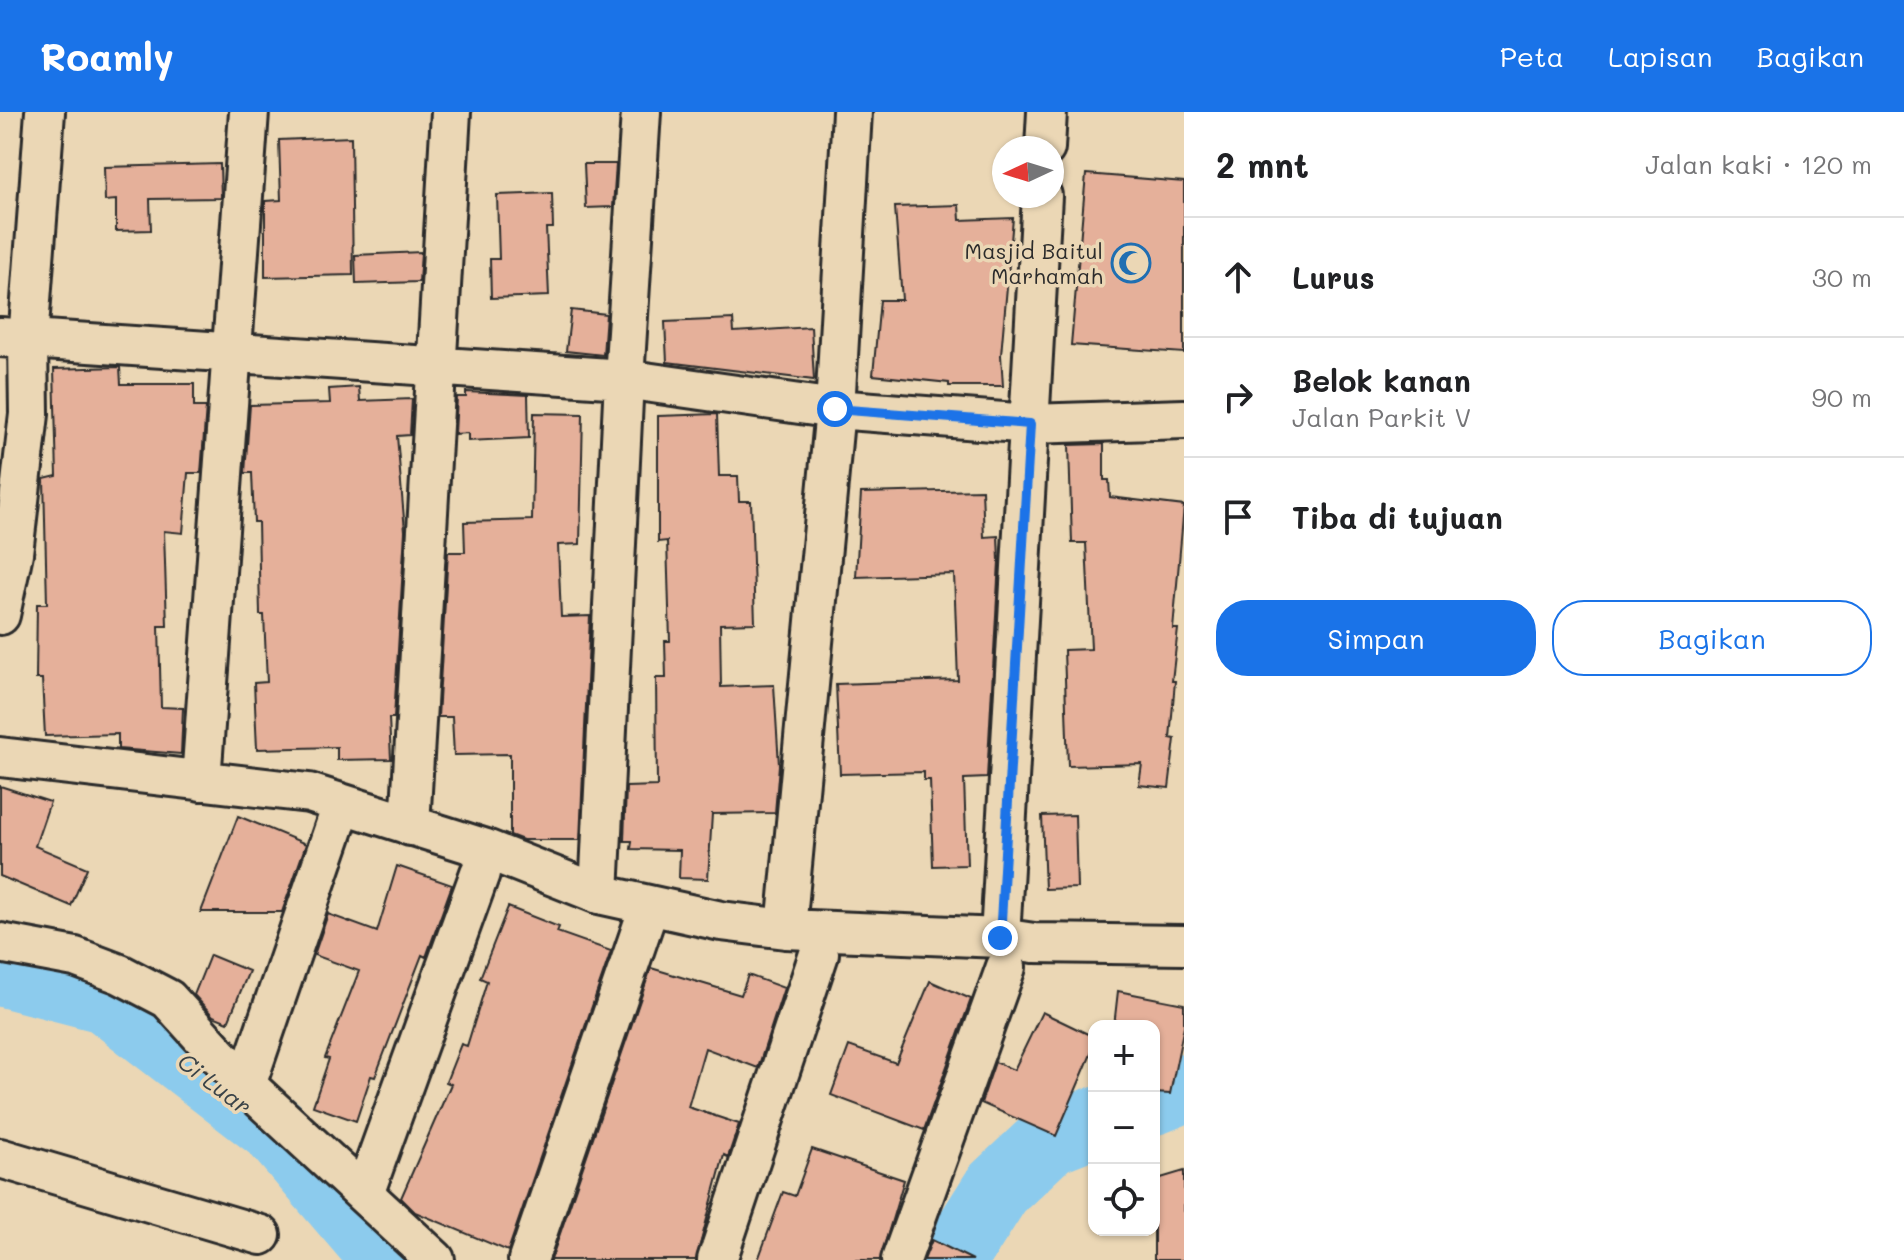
<!DOCTYPE html>
<html lang="id">
<head>
<meta charset="utf-8">
<style>
	:root { --surface:#fff; --page:#f2f2f2; --text:#202124; --muted:#757577; --line:#e0e0e0; --accent:#1a73e8 }
	body { margin:0; font-family:Mali,sans-serif; background:var(--page); color:var(--text) }
	.controls { position:absolute; right:24px; bottom:24px; display:grid; overflow:hidden; border-radius:16px; box-shadow:0 2px 6px #0004 }
	.controls button { width:72px; height:72px; display:grid; place-items:center; padding:0; border:0; border-bottom:2px solid var(--line); background:var(--surface); color:var(--text); font:40px sans-serif }
	.compass { position:absolute; left:992px; top:24px; width:72px; height:72px; border-radius:50%; background:var(--surface); box-shadow:0 2px 6px #0004; rotate:266deg }
	.stop { position:absolute; width:24px; height:24px; margin:-18px; border:6px solid #1a73e8; border-radius:50%; background:#fff }
	.stop.end { background:#1a73e8; border-color:#fff; box-shadow:0 2px 8px #0008 }
	.list { margin:0; padding:0; list-style:none }
	h2 { display:flex; justify-content:space-between; align-items:center; height:104px; margin:0; padding:0 32px; font-size:34px }
	h2 small { font-size:26px; font-weight:400; color:var(--muted) }
	.list li { display:grid; grid-template-columns:52px 1fr auto; gap:24px; align-items:center; box-sizing:border-box; height:120px; padding:0 32px; border-top:2px solid var(--line) }
	.list b { display:block; font-size:30px; white-space:nowrap }
	.list p { margin:0; font-size:26px; white-space:nowrap; color:var(--muted) }
	.list em { font-size:26px; font-style:normal; color:var(--muted) }
	.actions { display:flex; gap:16px; padding:24px 32px }
	.actions a { flex:1; padding:18px 0; border:2px solid var(--accent); border-radius:32px; text-align:center; font-size:28px; color:var(--accent) }
	.actions .main { background:var(--accent); color:#fff }
	.icon { flex:none; width:44px; height:44px; fill:none; stroke:currentColor; stroke-width:2; stroke-linecap:round; stroke-linejoin:round }
	.map { position:relative; flex:none; width:1184px; height:1148px; overflow:hidden }
	header { display:flex; align-items:center; gap:48px; box-sizing:border-box; height:112px; padding:0 40px; background:var(--accent); color:#fff }
	header strong { font-size:38px }
	nav { display:flex; gap:44px; margin-inline-start:auto; font-size:28px }
	main { display:flex }
	aside { flex:1; background:var(--surface) }
	.map>svg:first-child { display:block }
	.lines { fill:none; stroke-linecap:round; stroke-linejoin:round }
	.river { stroke:#8ccbed; stroke-width:70 }
	.building { fill:#e5b09a; stroke:#2b2b2b; stroke-width:2 }
	.minor-casing { stroke:#2b2b2b; stroke-width:44 }
	.minor { stroke:#ebd7b5; stroke-width:38 }
	.route { stroke:#1a73e8; stroke-width:10 }
	.labels { text-anchor:middle; dominant-baseline:central; stroke-width:7; stroke-linejoin:round; paint-order:stroke }
	.poi-label { font-size:22px; fill:#2b2b2b; stroke:#ebd7b5; text-anchor:end }
	.water-label { font-size:24px; font-style:italic; fill:#3a4348; stroke:#ebd7b5 }
</style>
</head>
<body>
<header>
<strong>Roamly</strong>
<nav><a>Peta</a><a>Lapisan</a><a>Bagikan</a></nav>
</header>
<main>
<div class="map">
<svg width="1184" height="1148" viewBox="0 0 1184 1148">
	<rect width="100%" height="100%" fill="#ebd7b5"/>
	<filter id="ink" filterUnits="userSpaceOnUse"><feTurbulence type="fractalNoise" baseFrequency=".0125" numOctaves="2"/><feDisplacementMap in="SourceGraphic" scale="16" xChannelSelector="R" yChannelSelector="G"/><feConvolveMatrix kernelMatrix="1 2 1 2 8 2 1 2 1" color-interpolation-filters="sRGB"/></filter>
	<g filter="url(#ink)">
		<g class="lines">
			<path class="river" d="M 0,859 L 105,886 L 275,1017 L 387,1148
				M 1154,988 L 1184,976
				M 952,1148 L 997,1077 L 1050,1027 L 1094,1010"/>
		</g>
		<path class="building" d="M 351,25 L 353,163 L 265,165 L 265,89 L 281,88 L 279,28 Z
			M 220,52 L 221,86 L 150,87 L 151,118 L 116,119 L 116,88 L 105,89 L 104,55 Z
			M 584,52 L 616,52 L 613,95 L 586,96 Z
			M 1086,62 L 1184,70 L 1184,241 L 1071,233 Z
			M 552,81 L 553,116 L 546,116 L 549,184 L 491,186 L 490,147 L 499,147 L 497,83 Z
			M 959,93 L 960,108 L 1013,106 L 1001,243 L 1003,274 L 949,274 L 949,271 L 873,263 L 880,188 L 902,188 L 895,95 Z
			M 421,140 L 419,170 L 356,172 L 355,143 Z
			M 571,198 L 606,202 L 603,243 L 566,239 Z
			M 733,207 L 734,220 L 811,215 L 814,268 L 667,250 L 665,210 Z
			M 120,255 L 121,272 L 194,272 L 194,295 L 206,295 L 201,361 L 188,361 L 183,421 L 164,419 L 167,514 L 159,514 L 161,595 L 183,596 L 181,642 L 118,637 L 118,622 L 45,624 L 42,567 L 36,567 L 37,492 L 47,492 L 44,367 L 57,364 L 54,257 Z
			M 359,275 L 360,289 L 412,287 L 410,323 L 397,324 L 405,419 L 394,606 L 389,606 L 391,647 L 337,648 L 337,635 L 257,637 L 254,571 L 267,570 L 264,503 L 260,503 L 258,410 L 254,410 L 252,361 L 245,361 L 250,293 L 330,291 L 329,277 Z
			M 466,280 L 528,283 L 529,326 L 468,329 L 468,321 L 455,322 L 457,285 L 466,285 Z
			M 534,301 L 583,302 L 580,432 L 558,433 L 561,505 L 590,504 L 580,728 L 523,728 L 510,723 L 510,642 L 454,643 L 452,605 L 438,605 L 448,440 L 465,440 L 464,410 L 532,408 Z
			M 717,302 L 719,364 L 738,364 L 739,389 L 751,389 L 755,511 L 720,512 L 721,575 L 774,573 L 779,653 L 775,701 L 712,702 L 708,767 L 679,766 L 680,738 L 631,737 L 632,729 L 624,729 L 626,675 L 657,674 L 656,566 L 666,566 L 665,529 L 670,529 L 667,429 L 658,430 L 658,304 Z
			M 1104,332 L 1104,368 L 1109,368 L 1110,385 L 1184,394 L 1173,517 L 1178,517 L 1172,569 L 1175,569 L 1170,626 L 1175,627 L 1169,676 L 1139,673 L 1142,652 L 1068,654 L 1064,538 L 1091,537 L 1086,431 L 1072,431 L 1069,333 Z
			M 982,378 L 984,425 L 998,424 L 999,449 L 987,666 L 964,667 L 967,753 L 933,754 L 930,668 L 924,668 L 924,660 L 840,662 L 836,572 L 958,568 L 954,462 L 856,465 L 861,381 Z
			M 0,674 L 50,690 L 35,734 L 87,756 L 71,794 L 0,764 Z
			M 1075,703 L 1077,776 L 1045,777 L 1042,704 Z
			M 238,704 L 306,732 L 282,800 L 201,800 Z
			M 397,754 L 452,773 L 426,845 L 422,843 L 375,965 L 371,964 L 356,1009 L 313,994 L 329,947 L 325,946 L 359,859 L 314,843 L 328,802 L 377,820 Z
			M 508,795 L 559,815 L 557,820 L 611,839 L 508,1139 L 415,1100 L 401,1086 L 451,972 L 446,970 L 461,932 L 467,934 L 487,869 L 480,866 Z
			M 210,843 L 249,859 L 228,910 L 213,904 L 194,883 Z
			M 651,856 L 741,883 L 748,863 L 784,876 L 758,956 L 705,936 L 688,995 L 739,1012 L 728,1045 L 724,1043 L 696,1148 L 551,1148 Z
			M 930,869 L 971,887 L 924,1018 L 831,983 L 849,934 L 896,951 Z
			M 1118,879 L 1184,892 L 1184,914 L 1170,982 L 1154,981 L 1154,914 L 1114,914 Z
			M 1042,900 L 1094,925 L 1094,935 L 1056,1024 L 981,991 L 995,950 L 1014,958 Z
			M 812,1037 L 904,1068 L 880,1148 L 758,1148 L 783,1080 L 795,1084 Z
			M 1184,1059 L 1184,1148 L 1154,1148 L 1154,1068 Z
			M 932,1128 L 973,1148 L 924,1148 Z"/>
		<g class="lines">
			<defs>
				<path id="minor" d="M 1045,36 L 1047,0
					M 0,225 L 624,267 L 835,297 L 1030,312 L 1184,307
					M 0,503 L 13,441 L 29,302 L 28,229 L 45,0
					M 0,645 L 309,681 L 483,736 L 599,782 L 721,809 L 786,817 L 1000,826 L 1034,831 L 1184,833
					M 201,669 L 249,0
					M 410,714 L 451,0
					M 599,782 L 624,267 L 641,0
					M 786,817 L 835,297 L 852,0
					M 1000,826 L 1042,84
					M 0,831 L 75,845 L 120,862 L 168,887 L 246,973 L 435,1148
					M 246,973 L 336,711
					M 0,1046 L 261,1123
					M 364,1082 L 480,761
					M 528,1148 L 646,804
					M 717,1148 L 819,842
					M 901,1148 L 1006,855"/>
			</defs>
			<use href="#minor" class="minor-casing"/>
			<use href="#minor" class="minor"/>
		</g>
	</g>
	<g class="lines" filter="url(#ink)">
		<path class="route" d="M 835,297 L 1030,312 L 1000,826"/>
	</g>
	<defs>
		<symbol id="mosque-ring" viewBox="-11 -11 22 22"><circle r="9.5" fill="#ebd7b5" stroke="#1f6fb2" stroke-width="1.5"/><path d="M3.5-4.9A6 6 0 1 0 3.5 4.9A5 5 0 1 1 3.5-4.9Z" fill="#1f6fb2"/></symbol>
	</defs>
	<g fill-rule="evenodd">
		<use href="#mosque-ring" x="1109" y="129" width="44" height="44"/>
	</g>
	<g class="labels">
		<g class="poi-label">
			<text x="1103" y="138">Masjid Baitul<tspan x="1103" dy="25">Marhamah</tspan></text>
		</g>
		<g class="water-label">
			<text transform="translate(215 971) rotate(37)">Ci Luar</text>
		</g>
	</g>
</svg>
<div class="controls">
<button>+</button>
<button>−</button>
<button><svg class="icon" aria-label="locate" viewBox="0 0 24 24"><circle cx="12" cy="12" r="6"/><path d="M12 2v4M12 18v4M2 12h4M18 12h4"/></svg></button>
</div>
<svg class="compass" viewBox="-18 -18 36 36"><path d="M0-13l5 13h-10z" fill="#e53935"/><path d="M0 13l5-13h-10z" fill="#757577"/></svg>
<div class="stop" style="left:835px;top:297px"></div>
<div class="stop end" style="left:1000px;top:826px"></div>
</div>
<aside>
<h2>2 mnt<small>Jalan kaki · 120 m</small></h2>
<ul class="list">
<li><svg class="icon" aria-label="ahead" viewBox="0 0 24 24"><path d="M12 20V5M6 11l6-6 6 6"/></svg><div><b>Lurus</b></div><em>30 m</em></li>
<li><svg class="icon" aria-label="right" viewBox="0 0 24 24"><path d="M7 20v-9h11M14 6l5 5-5 5"/></svg><div><b>Belok kanan</b><p>Jalan Parkit V</p></div><em>90 m</em></li>
<li><svg class="icon" aria-label="arrive" viewBox="0 0 24 24"><path d="M6 21V4h12l-3 4 3 4H6"/></svg><div><b>Tiba di tujuan</b></div></li>
</ul>
<div class="actions"><a class="main">Simpan</a><a>Bagikan</a></div>
</aside>
</main>
</body>
</html>
